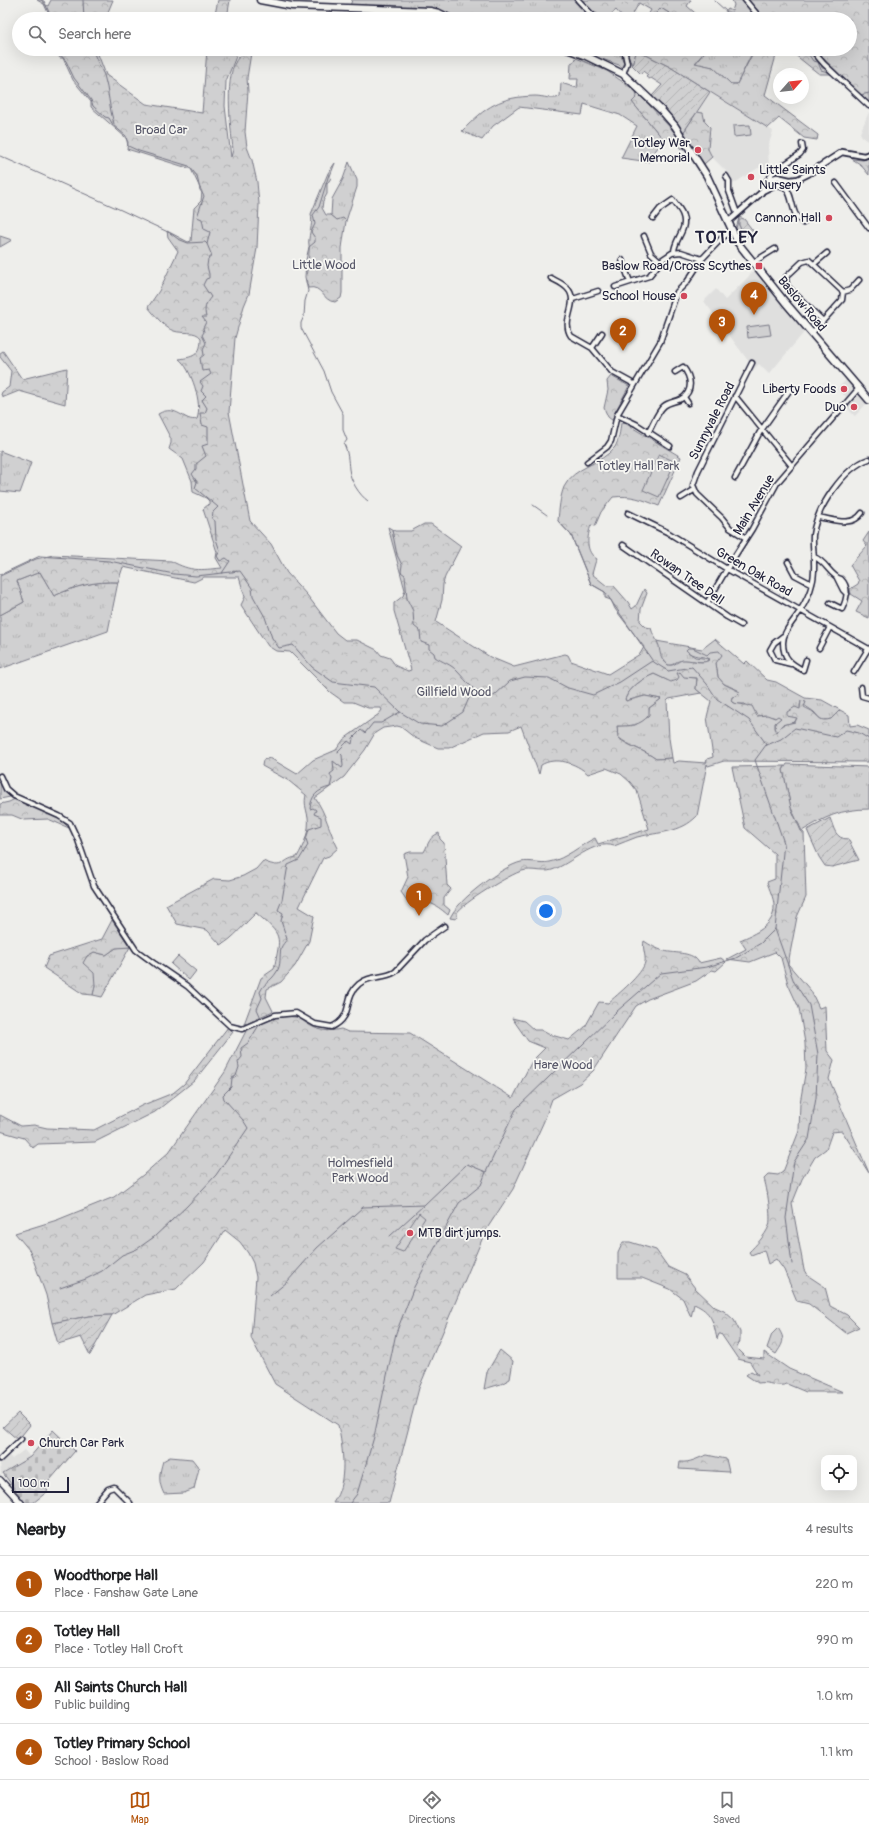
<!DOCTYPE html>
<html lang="en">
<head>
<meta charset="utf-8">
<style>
	:root { --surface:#fff; --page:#f6f6f6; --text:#202124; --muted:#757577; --line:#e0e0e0; --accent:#b45309 }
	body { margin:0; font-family:Pangolin,sans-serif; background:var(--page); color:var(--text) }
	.controls { position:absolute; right:12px; bottom:12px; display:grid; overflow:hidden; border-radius:8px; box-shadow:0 4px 16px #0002 }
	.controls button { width:36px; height:36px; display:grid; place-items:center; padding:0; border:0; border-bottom:1px solid var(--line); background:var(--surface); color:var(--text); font:20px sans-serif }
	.compass { position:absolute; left:773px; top:68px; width:36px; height:36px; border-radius:50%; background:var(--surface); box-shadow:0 4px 16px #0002; rotate:63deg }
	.scale { position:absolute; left:12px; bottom:10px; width:57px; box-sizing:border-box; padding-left:4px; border:2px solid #22223b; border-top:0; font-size:11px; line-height:14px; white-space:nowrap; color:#22223b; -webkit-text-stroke:3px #f6f6f2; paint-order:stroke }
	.you { position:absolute; left:546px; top:911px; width:14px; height:14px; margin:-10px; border:3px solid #fff; border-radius:50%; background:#1a73e8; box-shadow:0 0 0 6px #1a73e833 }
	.badge { display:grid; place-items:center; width:26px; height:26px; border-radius:50%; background:var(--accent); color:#fff; font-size:13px; font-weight:700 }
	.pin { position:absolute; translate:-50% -33px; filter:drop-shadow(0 1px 2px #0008) }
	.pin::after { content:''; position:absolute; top:21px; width:14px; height:12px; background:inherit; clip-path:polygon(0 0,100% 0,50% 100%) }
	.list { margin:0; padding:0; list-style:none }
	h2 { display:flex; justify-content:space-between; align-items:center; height:52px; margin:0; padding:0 16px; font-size:17px }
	h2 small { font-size:13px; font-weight:400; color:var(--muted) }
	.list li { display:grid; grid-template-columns:26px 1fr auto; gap:12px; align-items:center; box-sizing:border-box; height:56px; padding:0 16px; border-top:1px solid var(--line) }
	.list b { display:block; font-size:15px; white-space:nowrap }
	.list p { margin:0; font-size:13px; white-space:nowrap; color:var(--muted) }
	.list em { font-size:13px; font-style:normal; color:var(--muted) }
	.icon { flex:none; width:22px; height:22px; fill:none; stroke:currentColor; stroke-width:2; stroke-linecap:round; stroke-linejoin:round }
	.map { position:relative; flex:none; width:869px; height:1503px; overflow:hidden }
	.search { position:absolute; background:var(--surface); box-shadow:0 4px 16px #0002; left:12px; right:12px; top:12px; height:44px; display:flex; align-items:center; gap:10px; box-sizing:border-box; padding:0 14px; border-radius:22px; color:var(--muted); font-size:15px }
	.sheet { height:276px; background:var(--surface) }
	nav { display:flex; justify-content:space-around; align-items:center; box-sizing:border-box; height:56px; border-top:1px solid var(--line); background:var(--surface); font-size:11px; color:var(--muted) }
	nav a { display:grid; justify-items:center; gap:2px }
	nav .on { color:var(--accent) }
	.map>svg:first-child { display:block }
	.built { fill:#dfdfde }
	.grass { fill:url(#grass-tufts); stroke:#797986 }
	.forest { fill:url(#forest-crowns); stroke:#797986; fill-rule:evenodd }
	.cemetery { fill:url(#cemetery-stones); stroke:#797986 }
	.garden { fill:url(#garden-furrows); stroke:#797986 }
	.pitch { fill:#d0d0d1; stroke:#797986 }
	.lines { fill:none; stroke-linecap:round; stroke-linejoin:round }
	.stream { stroke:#727281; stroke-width:1 }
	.minor-casing { stroke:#22223b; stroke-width:7 }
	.tertiary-casing { stroke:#22223b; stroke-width:8 }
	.secondary-casing { stroke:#22223b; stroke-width:8 }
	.primary-casing { stroke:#22223b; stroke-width:9 }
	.minor { stroke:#f6f6f2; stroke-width:4 }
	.tertiary { stroke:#f6f6f2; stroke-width:4.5 }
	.secondary { stroke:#f6f6f2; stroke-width:5.5 }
	.primary { stroke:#f6f6f2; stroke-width:6 }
	.poi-dot { fill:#d1495b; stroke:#f6f6f2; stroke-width:1.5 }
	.labels { text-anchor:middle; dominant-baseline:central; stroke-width:3.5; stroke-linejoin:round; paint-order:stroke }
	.park-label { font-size:13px; fill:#565668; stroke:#f6f6f2 }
	.poi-label { font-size:13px; fill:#22223b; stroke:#f6f6f2; text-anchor:end }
	.street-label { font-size:13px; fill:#22223b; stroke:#f6f6f2 }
	.district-label { font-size:17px; font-weight:bold; letter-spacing:1px; fill:#22223b; stroke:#f6f6f2 }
</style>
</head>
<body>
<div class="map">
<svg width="869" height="1503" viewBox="0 0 869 1503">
	<defs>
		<pattern id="grass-tufts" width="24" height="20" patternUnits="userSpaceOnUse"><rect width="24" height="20" fill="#d0d0d1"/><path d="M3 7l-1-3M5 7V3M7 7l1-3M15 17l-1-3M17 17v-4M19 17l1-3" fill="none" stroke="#b2b2b4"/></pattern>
		<pattern id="forest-crowns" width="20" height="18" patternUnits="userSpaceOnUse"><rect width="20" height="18" fill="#d0d0d1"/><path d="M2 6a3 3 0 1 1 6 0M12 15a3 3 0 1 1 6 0" fill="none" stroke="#b2b2b4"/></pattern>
		<pattern id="cemetery-stones" width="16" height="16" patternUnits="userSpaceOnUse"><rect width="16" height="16" fill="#d0d0d1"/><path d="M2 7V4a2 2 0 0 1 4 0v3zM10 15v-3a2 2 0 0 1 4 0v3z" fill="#b2b2b4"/></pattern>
		<pattern id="garden-furrows" width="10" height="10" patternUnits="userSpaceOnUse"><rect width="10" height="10" fill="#d0d0d1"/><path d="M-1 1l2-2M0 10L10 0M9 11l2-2" fill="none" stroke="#b2b2b4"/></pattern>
	</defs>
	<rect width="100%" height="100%" fill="#eeeeeb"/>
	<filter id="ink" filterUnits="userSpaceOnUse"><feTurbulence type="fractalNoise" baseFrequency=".025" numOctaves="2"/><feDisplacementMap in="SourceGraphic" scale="8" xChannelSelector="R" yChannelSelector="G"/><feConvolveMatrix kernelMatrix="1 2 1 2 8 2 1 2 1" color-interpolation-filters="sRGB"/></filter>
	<g filter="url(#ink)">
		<path class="built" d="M 710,92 L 773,131 L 768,147 L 769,167 L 758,168 L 733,184 L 727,172 L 712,157 L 708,149 L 710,125 L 705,122 L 703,113 L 697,112 Z
			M 869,112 L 869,142 L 863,138 L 860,133 Z
			M 755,270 L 806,330 L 769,374 L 759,364 L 753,370 L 749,362 L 704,301 L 716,289 L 725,300 Z
			M 848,378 L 868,402 L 855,416 L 846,407 L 851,401 L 837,389 Z
			M 24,1450 L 30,1457 L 1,1475 L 0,1461 L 7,1453 L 12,1459 Z"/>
		<path class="grass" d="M 352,0 L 573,0 L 591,19 L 457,19 L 442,12 L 350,6 Z
			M 732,0 L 743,0 L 758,19 L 720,19 L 728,9 L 732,11 L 734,5 Z
			M 661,8 L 679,19 L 650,19 Z
			M 574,49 L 618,49 L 625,65 L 623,68 L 619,65 Z
			M 707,49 L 754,49 L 737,84 L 731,84 L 713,67 L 695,64 Z
			M 576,58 L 607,71 L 636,91 L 638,97 L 632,102 L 664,140 L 655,151 L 650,162 L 621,158 L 637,126 L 620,115 L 584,104 L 582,115 L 519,107 L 493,126 L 482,140 L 462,131 C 487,106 499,97 535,96 C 543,96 552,100 560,97 L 561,83 L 577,88 L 578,79 L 570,79 L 571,63 L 575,61 Z
			M 349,162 L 357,180 L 357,187 L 346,221 L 343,219 L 337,220 L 331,215 L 332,199 L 343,179 Z
			M 739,218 L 739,225 L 744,236 L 739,238 L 736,228 Z
			M 0,236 L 12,240 L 0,247 Z
			M 0,451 L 31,463 L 20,493 L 0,491 Z
			M 40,572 L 54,596 C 75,586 95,581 118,582 L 108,631 L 0,669 L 0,615 L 24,602 L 17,581 Z
			M 715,639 L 744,664 L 747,661 L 767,680 L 776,682 L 805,698 L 822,700 L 840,710 L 831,719 C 820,722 820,718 814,712 C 809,708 805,707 801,701 L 800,709 L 787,716 L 797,717 L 795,722 L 782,725 L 777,732 L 775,728 L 775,722 L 781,718 C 771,718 767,714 757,716 L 745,704 L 735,704 L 731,701 L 732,697 L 738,690 L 724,684 L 718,677 L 716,663 L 693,648 L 688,652 L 695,657 L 710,659 L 705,662 C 697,662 688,659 679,661 C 674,662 673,666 668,665 L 660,656 L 656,641 L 702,649 Z
			M 680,672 L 686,677 L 697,678 L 696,689 L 701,693 L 669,699 L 667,701 L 669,738 L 672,758 L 656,759 C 644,750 630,747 618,737 L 617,726 L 635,725 L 648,717 L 649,708 L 661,699 L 645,696 L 626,701 L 625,699 C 630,687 642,679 654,674 L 667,680 Z
			M 787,764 L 869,767 L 869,809 C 841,809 825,817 802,831 L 791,808 L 783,770 Z
			M 0,782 L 10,797 L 0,799 Z
			M 122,947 L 130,947 L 102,997 L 93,995 L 95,985 L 82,963 L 87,956 L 94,952 L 106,955 L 116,948 Z
			M 170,1457 L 192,1459 L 199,1468 L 194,1489 L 184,1493 L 164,1494 C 158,1482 159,1474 163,1461 Z"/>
		<path class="forest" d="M 37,0 L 42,0 L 44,4 L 48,6 L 51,0 L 113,0 L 105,19 L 51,19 L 44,4 Z
			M 218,0 L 230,0 L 228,12 L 229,15 L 241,17 L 242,19 L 214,19 Z
			M 582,0 L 691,0 L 687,6 L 702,19 L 679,19 L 661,8 L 650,19 L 646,19 L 651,10 L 639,3 L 630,19 L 623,18 L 616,10 L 606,19 L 601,19 Z
			M 748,0 L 869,0 L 869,103 L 814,49 L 850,49 L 850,19 L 766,19 Z
			M 53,49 L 96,49 L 106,75 L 146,104 L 202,113 L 207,49 L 239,49 L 226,81 L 225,106 L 231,157 L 233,150 C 231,128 223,73 239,57 C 243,53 247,53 251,53 L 247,78 L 248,91 L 245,132 L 247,147 L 252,160 L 257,182 L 259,204 L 257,248 L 249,294 L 244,306 L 235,338 L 229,412 L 250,521 L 271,544 L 287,573 L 307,595 L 336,633 L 345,640 L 357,640 L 377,650 L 381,655 L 390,658 L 396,666 L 408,671 L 411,670 L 394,611 L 394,603 L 403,596 L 405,590 L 388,527 L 395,531 L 411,531 L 424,524 L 431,524 L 461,546 L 445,577 L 443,584 L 442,600 L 436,622 L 490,657 L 514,667 L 565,654 L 568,655 L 571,661 L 608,674 L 640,654 L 644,647 L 615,609 L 611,600 L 605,598 L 605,592 L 591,584 L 571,535 L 558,521 C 559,510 560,497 564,487 C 574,466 601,465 615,447 C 619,440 620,431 621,423 L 623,422 L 681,457 L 659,506 C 641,499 632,495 613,497 L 601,512 L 595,526 L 591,525 C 587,537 585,552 597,559 L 595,563 L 592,574 L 607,586 L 614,586 L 628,602 L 632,609 L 636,606 L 644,589 L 647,593 L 641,609 L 640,621 L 646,627 L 651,628 C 652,634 657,639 659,646 C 660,654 661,659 668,665 C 675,667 678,659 685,660 C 693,660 705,665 710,659 C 702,655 693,658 686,650 L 688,648 L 693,648 L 707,655 L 710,652 L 719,651 L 722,655 L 716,663 L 718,677 L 724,684 L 740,692 L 736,696 L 732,697 L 731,701 L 733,703 L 752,706 L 757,716 L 767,715 L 775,718 L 778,716 L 781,718 L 775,723 L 775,728 L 777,732 L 782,725 L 795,722 L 797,718 L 787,716 L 787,712 L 795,707 L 800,709 L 801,701 L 806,702 L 804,707 C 807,709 811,710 813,712 C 820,718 820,722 831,719 L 840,710 L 849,715 L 850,726 L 857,725 L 869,730 L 869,762 L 724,761 L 708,766 L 707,764 L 697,816 C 681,833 659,832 637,837 C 629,840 622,843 614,846 C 594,839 571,864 552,870 C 543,873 531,868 522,871 C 512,873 461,904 457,913 C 457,914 457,918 456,919 L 450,918 C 457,900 503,866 521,862 C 530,860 540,864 549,862 C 566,859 580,845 595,838 L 598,844 L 649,829 L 637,791 L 630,782 L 621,774 L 606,768 L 588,774 C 576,763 556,756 541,765 L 539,774 L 521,726 L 509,731 L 484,732 L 449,748 L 438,748 L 415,738 L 401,727 L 397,726 L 383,728 L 375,733 L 365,750 L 344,777 L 315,798 C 326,813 329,831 338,848 L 329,856 L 323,858 L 299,907 L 314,916 L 309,941 L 295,966 L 281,982 L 267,989 L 266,997 L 273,1011 L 244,1024 L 261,978 L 274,969 C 281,935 283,936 256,913 C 245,923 233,939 221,945 L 207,930 L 177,924 L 166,905 L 214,879 L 230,880 L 243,876 L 256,869 L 263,861 C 286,871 280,859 297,857 C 304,845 310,830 308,817 C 306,808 304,803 306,795 L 289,781 L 262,766 L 263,760 L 270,758 L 297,774 L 313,760 L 336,750 L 344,739 L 379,714 L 382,710 L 381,708 L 368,708 L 353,702 L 344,702 L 330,692 L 290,652 L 276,651 L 268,646 L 241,605 L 245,597 L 239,577 L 204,577 L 194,582 L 123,567 L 118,582 C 95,581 75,586 54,596 L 40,572 L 17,581 L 24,602 L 0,615 L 0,576 L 36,559 L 53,555 L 171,561 C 192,572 199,570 222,568 L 216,558 L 217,552 L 203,509 L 209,504 L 209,501 L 206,498 L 193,492 L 192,481 L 183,459 L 169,449 L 171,443 L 171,439 L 158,414 C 177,403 184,423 197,419 C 203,404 191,368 179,359 C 195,357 201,354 201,338 C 196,330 182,334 174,331 C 164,328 155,315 148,307 L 159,291 L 178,251 L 168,237 L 167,231 L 188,242 L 191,241 L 194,208 L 201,201 L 202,192 L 191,169 L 127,149 L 128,142 L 125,137 L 91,107 L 91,102 L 73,80 L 63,58 L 60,58 ZM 680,672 L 684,677 L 697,678 L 696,689 L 711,701 L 707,717 L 713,757 L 707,759 L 706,763 L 679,761 L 673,763 L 672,758 L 656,759 C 644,750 630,747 618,738 L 617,726 C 630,726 640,726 649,715 L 649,708 L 661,699 L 645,696 L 626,701 L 625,699 C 630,687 642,679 654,674 L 671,682 L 677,680 L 679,677 L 677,673 Z
			M 626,49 L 707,49 L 695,63 L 713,67 L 731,84 L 737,84 L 755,49 L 808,49 L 821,62 L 822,68 L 829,69 L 834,74 L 819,74 L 794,54 L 777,52 L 765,95 L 818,135 L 817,140 L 804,138 L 779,118 L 768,128 L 670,67 L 636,50 L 634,63 L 632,65 Z
			M 636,91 L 678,136 L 683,143 L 684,149 L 681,149 L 671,136 L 664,140 L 632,102 L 637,97 Z
			M 697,112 L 703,113 L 705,122 L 710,127 L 708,149 L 712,157 L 704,164 L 697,154 L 700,151 L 698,148 L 695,150 L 683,133 Z
			M 869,158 L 869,175 L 860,164 L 852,159 L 863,160 Z
			M 335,163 L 330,176 L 331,178 L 327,184 L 327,194 L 323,201 L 322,208 L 326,215 L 331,215 L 337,220 L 343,218 L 346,221 L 342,248 L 342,293 L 341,298 L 335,302 C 322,301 323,285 308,288 C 304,276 309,263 309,251 C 310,247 308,243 309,239 C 310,229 313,224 311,214 L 328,173 Z
			M 3,351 L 22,379 L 67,368 L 65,404 L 19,391 L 4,397 L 1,395 L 2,392 L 9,387 L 11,371 L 0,357 L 0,353 Z
			M 611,376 L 629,386 L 614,414 L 613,421 L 608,417 L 604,408 L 608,390 L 607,381 Z
			M 869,532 L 869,618 L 856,612 L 862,601 L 851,594 L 850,589 L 858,584 L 859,581 L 850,565 L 867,546 L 863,541 Z
			M 785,766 L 783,770 L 791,808 L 801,831 L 804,833 L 806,897 L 797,917 L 788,964 L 811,991 L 819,1008 L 825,1006 L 827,1051 L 834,1060 L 829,1079 L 869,1173 L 842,1131 L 832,1132 L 826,1149 L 815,1157 L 802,1179 L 792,1204 L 804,1270 L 807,1275 L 825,1287 L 830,1306 L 847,1315 L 859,1327 L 846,1333 L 809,1304 L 797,1301 L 784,1270 L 776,1259 L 768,1264 L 764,1250 L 751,1255 L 749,1252 C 756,1245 765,1236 769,1226 C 772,1219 767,1187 764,1179 L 769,1174 L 778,1175 L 783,1172 L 799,1131 L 800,1103 L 806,1069 L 805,1043 L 799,1008 L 788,984 L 781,958 L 775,952 L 750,962 L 727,959 L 746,949 L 740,940 C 754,934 775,926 774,906 C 774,898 769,889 767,882 L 775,879 L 775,854 L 745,828 L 732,767 Z
			M 15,799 L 58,817 L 69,828 L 48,819 L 24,820 L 12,815 L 0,815 L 0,804 L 9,802 Z
			M 439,833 L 440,839 L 444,843 L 447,885 L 451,889 L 444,898 L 444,905 L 450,910 L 448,915 C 433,902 428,901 408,902 L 401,892 L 408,877 L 404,854 L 410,852 L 424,852 C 429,843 429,837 439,833 Z
			M 112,920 L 130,947 L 116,948 L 106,955 L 94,952 L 87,956 L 83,963 L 94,973 L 95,985 L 93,995 L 83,994 L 44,968 L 49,956 L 102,939 Z
			M 644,941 C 650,945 657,949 664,951 C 676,954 693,951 699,963 L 721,958 L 726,962 L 716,971 L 712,970 L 696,981 L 648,999 L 636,1006 L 593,1071 L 580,1083 L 552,1099 L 544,1121 L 513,1189 L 486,1230 L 419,1388 L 389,1503 L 333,1503 C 348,1481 343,1449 338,1425 L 275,1384 L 251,1338 L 256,1277 L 253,1263 L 248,1253 L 240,1242 L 225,1230 L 204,1262 L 176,1289 L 145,1295 L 112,1315 L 89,1316 L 52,1323 L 46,1295 L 30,1251 L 15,1233 L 57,1220 L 114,1197 L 143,1175 L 169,1152 L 225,1072 L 246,1031 C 258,1020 279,1014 295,1017 C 299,1017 303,1021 306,1023 C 318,1031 327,1032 341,1029 L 348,1032 L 410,1033 L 513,1098 L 532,1061 L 545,1048 L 528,1041 L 512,1018 L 524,1021 L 534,1030 L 541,1030 L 548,1034 L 569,1040 L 585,1027 L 599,1002 L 608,1003 C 617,995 643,974 645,962 C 646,955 642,948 644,941 Z
			M 228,1027 L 233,1032 L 194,1081 L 155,1112 L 95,1142 L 38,1144 L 33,1148 L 24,1138 L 0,1131 L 0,1115 L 21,1126 L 34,1125 L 47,1128 L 94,1130 L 143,1105 L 173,1093 L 184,1084 Z
			M 623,1242 L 630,1242 L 656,1250 L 668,1267 L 685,1275 L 695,1288 L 715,1307 L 724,1311 L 734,1320 L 740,1332 L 740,1341 L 737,1348 L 746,1357 L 764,1359 L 764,1352 L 789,1369 L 843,1392 L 806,1392 L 787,1384 C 777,1388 769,1381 758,1383 L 746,1375 L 751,1371 L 758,1375 L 750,1362 L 738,1359 L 721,1334 L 719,1334 L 717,1339 C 713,1321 712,1312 694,1304 L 691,1317 L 683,1299 L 670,1289 L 642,1278 L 618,1278 L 618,1253 Z
			M 778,1328 C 786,1340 783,1343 776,1354 L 767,1348 L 772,1334 Z
			M 500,1350 L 513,1361 L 510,1379 L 501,1384 L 484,1389 L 487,1372 Z
			M 707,1455 L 726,1459 L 729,1472 L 679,1469 L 680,1462 C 691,1463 697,1458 707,1455 Z"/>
		<path class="cemetery" d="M 53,1430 L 75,1451 L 44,1487 L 48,1491 L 33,1503 L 25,1503 L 3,1473 L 30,1457 Z"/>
		<path class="garden" d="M 636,50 L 670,67 L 710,92 L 683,133 L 652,96 L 662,85 L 651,78 L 649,79 L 646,77 L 648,75 L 643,71 L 641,74 L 632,65 L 634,63 Z
			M 739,217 L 744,219 L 754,232 L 745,237 L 739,225 Z
			M 830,818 C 834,828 835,839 848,839 L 859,860 L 832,867 L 825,866 L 819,857 L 807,830 Z
			M 112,1315 L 90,1355 L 81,1337 L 58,1344 L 52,1323 L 89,1316 Z
			M 18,1413 L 30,1425 L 18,1440 L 3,1427 Z"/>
		<path class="pitch" d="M 750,125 L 751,135 L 734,137 L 733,126 Z
			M 769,324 L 771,335 L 748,338 L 747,327 Z
			M 659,454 L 675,462 L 659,497 L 643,490 Z
			M 178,956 L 196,971 L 189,980 L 171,964 Z
			M 419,1213 L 425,1218 L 403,1252 L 395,1249 Z"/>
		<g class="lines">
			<path class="stream" d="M 41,0 L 44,1 L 52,19
				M 83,0 L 84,19
				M 715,1 L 727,12 L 736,14 L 741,19
				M 55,49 L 66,61 L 74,78 L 91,100 L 93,106 L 105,117 L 109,118 L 113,125 L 126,136 L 128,146 L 139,151 L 189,166 L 197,176 L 200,190 L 204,196 L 197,217 L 202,219 L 204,229 L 210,232 L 207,244 L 212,256 L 208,259 L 207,266 L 209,274 L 209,278 L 206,279 L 203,285 L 211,297 C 205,304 204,309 206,317 L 202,317 L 206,322 L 203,328 L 204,332 L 202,335 L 206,343 L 203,349 L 204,355 L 200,358 L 202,371 L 209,370 L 211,374 L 200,382 L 203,386 L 201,391 L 206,396 L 202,400 L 207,408 L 205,413 L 200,413 L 202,425 L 208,427 L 208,444 L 202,446 L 206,456 L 196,464 L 196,469 L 192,474 L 197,482 L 195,488 L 218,507 L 213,512 L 212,519 L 215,521 L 216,539 L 220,551 L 217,556 L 220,561 L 226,558 L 230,561 L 222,573 L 240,571 L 252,588 L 253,596 L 265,617 L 272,638 L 279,648 L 293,645 L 312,667 L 333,682 L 374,687 L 400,712 L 420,724 L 442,726 L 463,712 L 473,689 L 490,697 L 495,695 L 510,681 L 525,677 L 549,678 L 568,688 L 593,695 L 620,682 L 652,661 L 668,671 L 692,667 L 707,684 L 717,699 L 749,720 L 767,745 L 781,739 L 795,728 L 836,737 L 846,730 L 859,733 L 869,739
				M 93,49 C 95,59 100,66 104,75 C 109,91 109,108 114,124
				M 775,49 L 779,51 L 784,49
				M 789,49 L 792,49
				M 793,49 L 804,55 L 809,55 L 813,61 L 818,62 L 821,70 L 831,73
				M 861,95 L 869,93
				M 0,156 L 121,210 L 170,233 L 178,239 L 188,243 L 205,242 L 207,244
				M 330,171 L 319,207 L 313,215 L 315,224 L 311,232 L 315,238 L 315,242 L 309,247 L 306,260 L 305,277 L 308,291 L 305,301 L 304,316 L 301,323 L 301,328 L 324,371 L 331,392 L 343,414 L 343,430 L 347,440 L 344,444 C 348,452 348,460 349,469 C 350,480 359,495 368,501
				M 533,505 L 547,515
				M 558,521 L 571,535 L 591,584 L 605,592 L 652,660
				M 392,530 L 397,555 L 402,565 L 401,572 L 405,575 L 407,599 L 413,611 L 414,626 L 420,631 L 421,642 L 429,645 L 429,649 L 434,653 L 435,657 C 442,662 451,664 457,671 C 462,676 467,683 473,688
				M 0,575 L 40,556 L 109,561 L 174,574 L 196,576 L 223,573
				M 775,929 L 794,982 L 809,1005 L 818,1054 L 816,1098 L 809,1139 L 794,1162 L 786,1218 L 792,1264
				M 261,1018 L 257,1009 L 262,998 L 260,992 C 264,983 271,981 276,973 C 282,965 279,956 281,948 C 282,945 285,942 287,939 L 281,921 L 283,913 L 278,910 L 282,900 L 288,865 L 299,860 L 308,845 L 306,839 L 309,829 L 321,825 L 321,817 L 314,814 L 316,810 L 313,808 L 310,809 C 311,796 317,790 330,787 L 332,779 L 330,774 L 334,771 L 333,761 L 342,768 L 343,766 L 342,755 L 338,751 L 348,741 L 352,744 L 353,738 L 361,730 L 365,733 L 373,723 L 381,723 L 400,712
				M 390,1236 L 424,1205
				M 60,1288 L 86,1279 L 102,1271 L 122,1255 L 137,1249 L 154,1237 L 187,1206 L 216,1175 L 248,1128 L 243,1120 L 224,1099 L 223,1095 L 231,1087 L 232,1078 L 236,1076 L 239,1067 L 238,1062 L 242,1057 L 241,1048 L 248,1043 L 261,1022
				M 270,1296 L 287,1282 L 317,1248 L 363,1207 L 424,1205 L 467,1164 L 486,1172
				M 350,1503 L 357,1494 L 374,1437 L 396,1333 L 414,1287 L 459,1203 L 481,1185 L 486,1172 L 516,1109 L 616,1012 L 661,973 L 707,967 L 736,958 L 761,943 L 775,929 L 784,843 L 755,760 L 766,745"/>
			<defs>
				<path id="minor" d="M 578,0 L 596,19
					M 745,0 L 761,19
					M 811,49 L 824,64 L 869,106
					M 623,74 L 627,63 L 624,49
					M 726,176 L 729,181 L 729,191 L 737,213
					M 769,179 L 772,173 L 800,154 L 803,150 L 802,144
					M 836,183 L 869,228
					M 763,191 L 775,185 C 792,184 790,201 795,213 C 797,217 800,220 803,223
					M 653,218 L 660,209 L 673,200 C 676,205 682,211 683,216 C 688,229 674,240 674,252
					M 644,236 L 651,253 L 661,262
					M 622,260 L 630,282
					M 754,262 L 775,249
					M 814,264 L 827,253
					M 551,278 C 556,281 562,283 567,288 C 581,302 560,320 571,336 L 592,348 L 612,372 L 634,384
					M 615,287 L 649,276 L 663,259 L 672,253 L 681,252 L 702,259
					M 843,292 L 850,290 L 859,280
					M 573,299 L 598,291
					M 823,321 L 787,286 L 786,277 L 802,262 L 809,260 L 843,292
					M 812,333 L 842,300 L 843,292
					M 592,348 L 602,333
					M 735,396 L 792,466
					M 684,397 L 688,403
					M 617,415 L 636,424 L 670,446
					M 648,433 C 653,425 657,412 664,406 C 669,402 675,402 681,399 C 694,391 691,377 683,367 L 675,372
					M 587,462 L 607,447 L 611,441 L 617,415 L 660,342 L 677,292 L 687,282 L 702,259 L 722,238 L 731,231
					M 735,478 L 760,432 L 791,388
					M 681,498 L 694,490
					M 628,513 L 667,532 L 727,569 L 869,649
					M 818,517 C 832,519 852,528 862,513
					M 746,538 L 730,528 L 722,518 L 697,494 L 693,485 L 698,471 L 752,363
					M 623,545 L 727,617 L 741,625
					M 814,557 C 826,561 830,576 841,579 C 850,588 847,599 842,609 L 830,603
					M 788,562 L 795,575 L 812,584
					M 837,578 L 843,590 L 847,594
					M 707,603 L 731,562 L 752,529 L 777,483 L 859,388
					M 783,636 L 774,643 L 770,650 L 775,660 L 791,664
					M 819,648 L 830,627
					M 806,660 L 803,670 C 791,664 783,658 783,643 C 783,631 794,621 800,611 C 805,603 810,593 812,584 C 817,568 812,551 813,535 C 816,509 843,468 869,459
					M 854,672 L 868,649
					M 861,687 L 862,696 L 869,698
					M 0,776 L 6,789 L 14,796 L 59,816 L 70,823 L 78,840 L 94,886 L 136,950 L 155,964 L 187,986 L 230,1026 L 242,1029 L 275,1015 L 296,1013 L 315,1024 L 332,1027 C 355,1016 342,998 359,984 C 369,975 384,979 395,972 L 425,940 L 445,926
					M 0,1459 L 21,1439
					M 96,1503 L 108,1489 L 114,1487 L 130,1503"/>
				<path id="tertiary" d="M 728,222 L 761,193 L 768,180 L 777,177 L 790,180 L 798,179 L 808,174 L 842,152 L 864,156 L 869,154"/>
				<path id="secondary" d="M 0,1480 L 21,1503"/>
				<path id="primary" d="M 260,0 L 292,6 L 430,11 L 439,13 L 451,19
					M 567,49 L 586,56 L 623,74 L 662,111 L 675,126 L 707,176 L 738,243 L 785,302 L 869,400"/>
			</defs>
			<use href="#minor" class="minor-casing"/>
			<use href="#tertiary" class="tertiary-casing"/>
			<use href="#secondary" class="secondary-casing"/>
			<use href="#primary" class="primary-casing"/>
			<use href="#minor" class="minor"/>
			<use href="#tertiary" class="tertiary"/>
			<use href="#secondary" class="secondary"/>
			<use href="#primary" class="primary"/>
		</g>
	</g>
	<g class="poi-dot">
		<circle cx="698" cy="150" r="4"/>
		<circle cx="751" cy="177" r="4"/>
		<circle cx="829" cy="218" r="4"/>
		<rect x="755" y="262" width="8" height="8" rx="2"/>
		<circle cx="684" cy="296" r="4"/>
		<circle cx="844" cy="389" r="4"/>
		<circle cx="854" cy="407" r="4"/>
		<circle cx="410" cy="1233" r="4"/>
		<circle cx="31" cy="1443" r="4"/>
	</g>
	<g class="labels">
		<g class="park-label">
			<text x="161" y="130">Broad Car</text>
			<text x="324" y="265">Little Wood</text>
			<text x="638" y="466">Totley Hall Park</text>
			<text x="454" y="692">Gillfield Wood</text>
			<text x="563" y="1065">Hare Wood</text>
			<text x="360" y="1163">Holmesfield<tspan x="360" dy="15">Park Wood</tspan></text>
		</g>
		<g class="poi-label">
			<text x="690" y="143">Totley War<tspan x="690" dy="15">Memorial</tspan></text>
			<text x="759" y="170" text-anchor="start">Little Saints<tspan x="759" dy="15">Nursery</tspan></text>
			<text x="821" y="218">Cannon Hall</text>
			<text x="751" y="266">Baslow Road/Cross Scythes</text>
			<text x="676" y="296">School House</text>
			<text x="836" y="389">Liberty Foods</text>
			<text x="846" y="407">Duo</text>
			<text x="418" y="1233" text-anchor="start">MTB dirt jumps.</text>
			<text x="39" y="1443" text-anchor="start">Church Car Park</text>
		</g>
		<g class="street-label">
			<text transform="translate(802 304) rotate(50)">Baslow Road</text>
			<text transform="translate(712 421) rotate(-63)">Sunnyvale Road</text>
			<text transform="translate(754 505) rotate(-59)">Main Avenue</text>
			<text transform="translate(754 572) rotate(30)">Green Oak Road</text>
			<text transform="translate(687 577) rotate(35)">Rowan Tree Dell</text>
		</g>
		<g class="district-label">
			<text x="727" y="237">TOTLEY</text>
		</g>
	</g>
</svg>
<div class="controls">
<button><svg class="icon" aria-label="locate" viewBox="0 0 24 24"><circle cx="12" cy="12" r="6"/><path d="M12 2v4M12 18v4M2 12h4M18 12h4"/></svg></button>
</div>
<svg class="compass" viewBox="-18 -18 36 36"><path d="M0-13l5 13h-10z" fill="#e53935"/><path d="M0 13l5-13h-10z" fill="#757577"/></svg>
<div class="scale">100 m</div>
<div class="you"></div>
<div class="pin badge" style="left:419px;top:916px">1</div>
<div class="pin badge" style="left:623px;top:351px">2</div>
<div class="pin badge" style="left:722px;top:342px">3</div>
<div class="pin badge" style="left:754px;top:315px">4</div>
<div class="search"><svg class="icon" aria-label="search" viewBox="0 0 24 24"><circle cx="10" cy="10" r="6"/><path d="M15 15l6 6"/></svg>Search here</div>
</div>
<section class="sheet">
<h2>Nearby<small>4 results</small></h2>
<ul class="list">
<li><span class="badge">1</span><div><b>Woodthorpe Hall</b><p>Place · Fanshaw Gate Lane</p></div><em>220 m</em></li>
<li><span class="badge">2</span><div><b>Totley Hall</b><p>Place · Totley Hall Croft</p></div><em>990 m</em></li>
<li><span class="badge">3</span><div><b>All Saints Church Hall</b><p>Public building</p></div><em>1.0 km</em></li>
<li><span class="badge">4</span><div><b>Totley Primary School</b><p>School · Baslow Road</p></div><em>1.1 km</em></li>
</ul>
</section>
<nav>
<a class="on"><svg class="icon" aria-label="map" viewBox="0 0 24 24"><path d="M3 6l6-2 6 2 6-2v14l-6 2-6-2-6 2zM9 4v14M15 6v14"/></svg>Map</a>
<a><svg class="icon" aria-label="directions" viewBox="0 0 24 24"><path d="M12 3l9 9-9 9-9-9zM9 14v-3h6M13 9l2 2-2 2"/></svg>Directions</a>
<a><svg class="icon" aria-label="saved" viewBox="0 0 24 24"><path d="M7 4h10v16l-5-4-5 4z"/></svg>Saved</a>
</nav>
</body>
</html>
